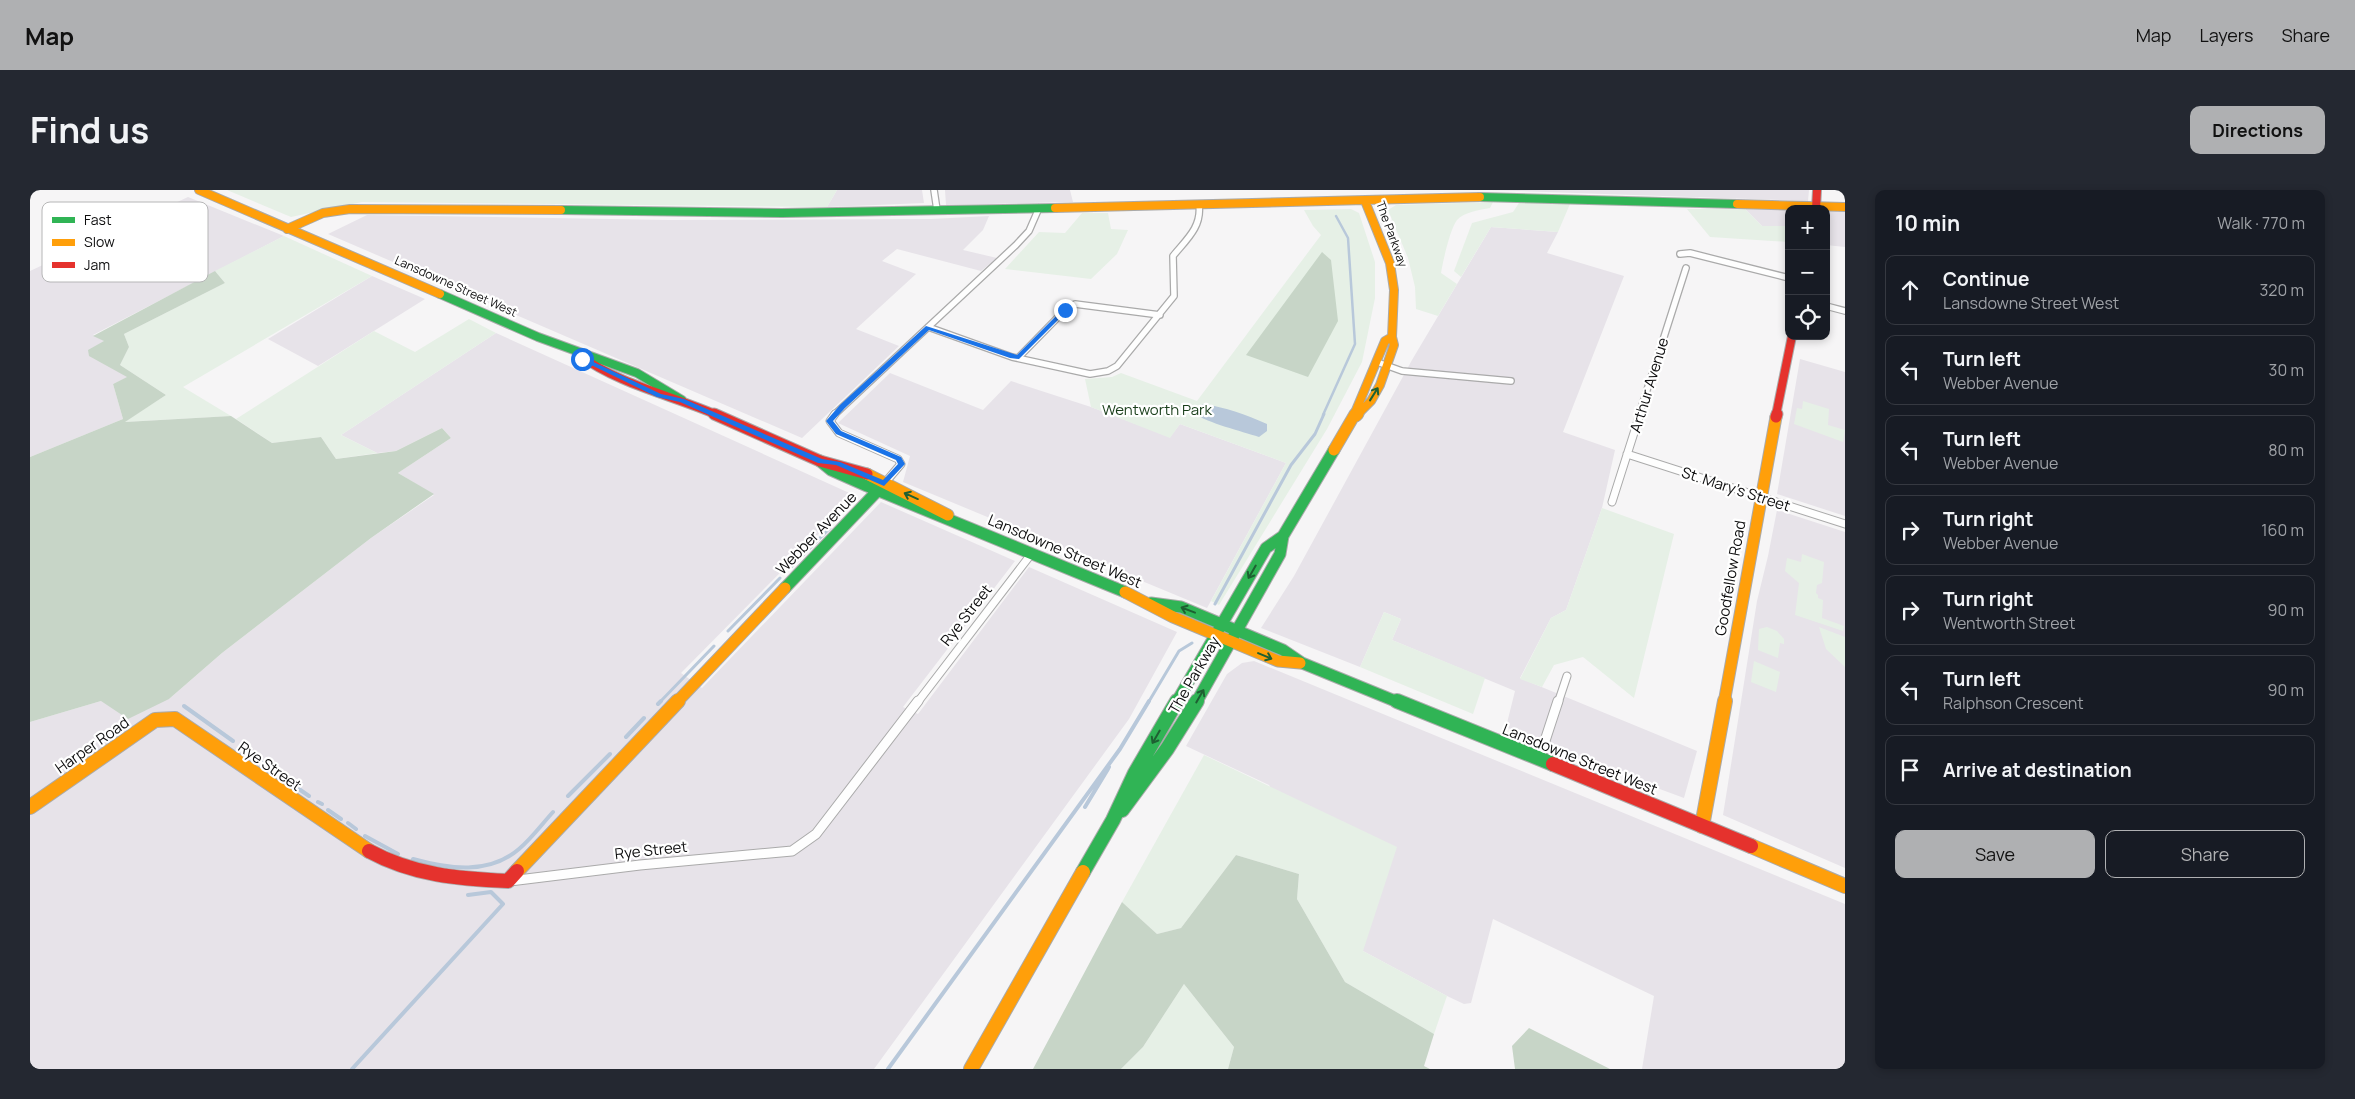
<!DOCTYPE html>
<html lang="en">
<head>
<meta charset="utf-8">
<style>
	:root { --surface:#171b24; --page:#242831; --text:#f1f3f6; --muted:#9ea1a6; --line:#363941; --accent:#afb0b2 }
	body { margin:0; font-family:Manrope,sans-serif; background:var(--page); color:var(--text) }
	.controls { position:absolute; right:15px; top:15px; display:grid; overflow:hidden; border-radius:10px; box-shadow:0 2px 8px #0003 }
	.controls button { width:45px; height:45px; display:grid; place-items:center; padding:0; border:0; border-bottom:1px solid var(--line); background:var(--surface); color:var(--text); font:25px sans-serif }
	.stop { position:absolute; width:15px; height:15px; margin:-11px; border:4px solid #1a73e8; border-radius:50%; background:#fff }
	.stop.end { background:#1a73e8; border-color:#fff; box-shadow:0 1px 5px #0008 }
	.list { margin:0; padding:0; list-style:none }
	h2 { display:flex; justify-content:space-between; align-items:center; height:65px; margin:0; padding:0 20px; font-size:21px }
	h2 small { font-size:16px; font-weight:400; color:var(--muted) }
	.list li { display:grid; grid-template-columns:32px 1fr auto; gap:15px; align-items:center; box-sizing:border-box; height:70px; margin:0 10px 10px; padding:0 10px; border:1px solid var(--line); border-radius:10px }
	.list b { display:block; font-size:19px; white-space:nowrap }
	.list p { margin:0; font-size:16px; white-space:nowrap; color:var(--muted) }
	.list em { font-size:16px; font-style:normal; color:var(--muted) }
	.actions { display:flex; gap:10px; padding:15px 20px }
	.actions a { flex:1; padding:11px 0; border:1px solid var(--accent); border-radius:10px; text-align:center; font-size:18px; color:var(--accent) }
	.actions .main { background:var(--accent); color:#111 }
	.icon { flex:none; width:28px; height:28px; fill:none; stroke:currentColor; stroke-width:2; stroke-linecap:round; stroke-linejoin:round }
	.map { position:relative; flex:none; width:1815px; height:879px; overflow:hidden; border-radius:10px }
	header { display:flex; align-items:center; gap:30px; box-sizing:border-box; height:70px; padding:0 25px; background:var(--accent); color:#111 }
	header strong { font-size:24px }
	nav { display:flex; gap:28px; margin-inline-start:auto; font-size:18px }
	.intro { display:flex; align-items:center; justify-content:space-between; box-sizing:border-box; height:120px; padding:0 30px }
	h1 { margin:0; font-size:35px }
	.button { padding:12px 22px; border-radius:10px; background:var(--accent); color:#111; font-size:18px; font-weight:700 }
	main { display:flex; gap:30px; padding:0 30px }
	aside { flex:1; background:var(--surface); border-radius:10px; box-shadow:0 2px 8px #0003 }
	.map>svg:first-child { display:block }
	.built { fill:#e7e3e9 }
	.green { fill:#e6f0e6 }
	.forest { fill:#c7d5c7 }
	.water { fill:#b8c8da }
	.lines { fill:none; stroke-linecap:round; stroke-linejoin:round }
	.stream-far2 { stroke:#b8c8da; stroke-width:2.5 }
	.stream-far1 { stroke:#b8c8da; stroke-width:3 }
	.stream { stroke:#b8c8da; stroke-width:4 }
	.street-far2-casing { stroke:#aaa; stroke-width:8 }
	.street-far1-casing { stroke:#aaa; stroke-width:9 }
	.street-casing { stroke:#aaa; stroke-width:11 }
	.fast-far2-casing { stroke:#aaa; stroke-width:10 }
	.fast-far1-casing { stroke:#aaa; stroke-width:13 }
	.fast-casing { stroke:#aaa; stroke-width:16 }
	.slow-far2-casing { stroke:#aaa; stroke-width:10 }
	.slow-far1-casing { stroke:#aaa; stroke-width:13 }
	.slow-casing { stroke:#aaa; stroke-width:16 }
	.jam-far2-casing { stroke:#aaa; stroke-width:10 }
	.jam-far1-casing { stroke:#aaa; stroke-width:13 }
	.jam-casing { stroke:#aaa; stroke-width:16 }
	.street-far2 { stroke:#fefefe; stroke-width:5.5 }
	.street-far1 { stroke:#fefefe; stroke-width:7 }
	.street { stroke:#fefefe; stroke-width:9 }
	.fast-far2 { stroke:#30b455; stroke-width:8 }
	.fast-far1 { stroke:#30b455; stroke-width:11 }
	.fast { stroke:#30b455; stroke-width:14 }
	.slow-far2 { stroke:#ff9f0a; stroke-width:8 }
	.slow-far1 { stroke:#ff9f0a; stroke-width:11 }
	.slow { stroke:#ff9f0a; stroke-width:14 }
	.jam-far2 { stroke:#e5322d; stroke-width:8 }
	.jam-far1 { stroke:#e5322d; stroke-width:11 }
	.jam { stroke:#e5322d; stroke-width:14 }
	.oneway { stroke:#1e6032 }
	.route { fill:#1a73e8 }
	.labels { text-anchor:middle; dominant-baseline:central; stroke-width:4.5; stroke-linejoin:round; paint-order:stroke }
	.far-street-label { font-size:12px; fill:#0d0d0e; stroke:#fff }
	.street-label { font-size:15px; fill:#0d0d0e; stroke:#fff }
	.park-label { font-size:15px; fill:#193e1a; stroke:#fff }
	.key { fill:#fff; stroke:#b6b6b7; stroke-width:1 }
	.key-label { font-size:14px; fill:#0d0d0e }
</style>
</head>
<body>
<header>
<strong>Map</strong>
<nav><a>Map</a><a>Layers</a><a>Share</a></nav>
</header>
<div class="intro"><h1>Find us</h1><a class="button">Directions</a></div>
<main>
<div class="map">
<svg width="1815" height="879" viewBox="0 0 1815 879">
	<rect width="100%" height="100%" fill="#f6f5f6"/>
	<path class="built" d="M 807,0 L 892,0 L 894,13 L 797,17 Z
		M 915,0 L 1040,0 L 1043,12 L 916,15 Z
		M 1458,0 L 1779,0 L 1778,11 Z
		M 158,7 L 254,46 L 63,145 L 75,151 L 98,187 L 83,194 L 93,229 L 0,267 L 0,81 Z
		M 1715,19 L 1756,20 L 1759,23 L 1759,36 L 1732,36 Z
		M 1796,22 L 1815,22 L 1815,57 L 1796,55 Z
		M 337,25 L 639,30 L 901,29 L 959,26 L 953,40 L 933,60 L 967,68 L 951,81 L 867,59 L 852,71 L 886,84 L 826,139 L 869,156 L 772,248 L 298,44 Z
		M 1461,37 L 1528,42 L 1517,63 L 1594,86 L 1533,242 L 1585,260 L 1572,318 L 1536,420 L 1521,428 L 1490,488 L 1667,561 L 1654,608 L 1554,571 L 1476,537 L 1485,501 L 1362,450 L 1371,429 L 1354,422 L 1330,477 L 1231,438 L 1264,386 L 1382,170 Z
		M 342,86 L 395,109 L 288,176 L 238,149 Z
		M 466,143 L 826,306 L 651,483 L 672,498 L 851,312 L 985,371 L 873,517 L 888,524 L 999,377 L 1147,442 L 1099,529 L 844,879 L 0,879 L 0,532 L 71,511 L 139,509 L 192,463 L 341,348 L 404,305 L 368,283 L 421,248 L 412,238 L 366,261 L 347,263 L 311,245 Z
		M 1770,169 L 1815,182 L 1815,326 L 1747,304 Z
		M 860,183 L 953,220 L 981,191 L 1061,217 L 1140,247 L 1150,234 L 1256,273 L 1177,418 L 873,292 L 880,266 L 808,233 Z
		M 1747,320 L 1815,342 L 1815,678 L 1693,625 L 1727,411 L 1738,366 Z
		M 1224,471 L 1815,714 L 1815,879 L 1612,879 L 1624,806 L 1463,729 L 1441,813 L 1434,814 L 1417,806 L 1333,761 L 1239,595 L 1156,556 L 1197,484 L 1212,473 Z"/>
	<path class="green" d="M 197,0 L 807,0 L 797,17 L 332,12 L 261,27 Z
		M 1463,12 L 1460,18 C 1450,20 1434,22 1427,30 C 1420,39 1413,71 1411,83 L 1427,94 L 1408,126 L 1386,119 L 1385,97 L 1378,68 L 1358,20 L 1366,15 Z
		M 1489,13 L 1540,14 L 1528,42 L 1461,37 L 1431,87 L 1424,81 L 1442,33 L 1483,22 Z
		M 1321,19 L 1329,23 L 1345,72 L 1345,108 L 1332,172 L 1297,239 L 1189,415 L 1181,411 L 1256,273 L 1150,234 L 1140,248 L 1061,217 L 1055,189 L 1082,187 L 1091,183 L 1167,211 L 1291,45 L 1283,36 L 1274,20 Z
		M 1657,19 L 1715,19 L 1732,36 L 1759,36 L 1759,52 L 1680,47 Z
		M 1052,23 L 1078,23 L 1081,39 L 1098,40 L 1087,64 L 1061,89 L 975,79 L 1009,42 L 1035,43 Z
		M 254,46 L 342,86 L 153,197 L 201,226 L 94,232 L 136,205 L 90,175 L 99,157 L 94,144 L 195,93 L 185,81 Z
		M 439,129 L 466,143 L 311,245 L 347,263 L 306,269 L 291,247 L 242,253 L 206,229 L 344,141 L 385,162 Z
		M 1773,211 L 1799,219 L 1798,235 L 1815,240 L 1813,252 L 1764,234 L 1767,218 L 1772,219 Z
		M 1572,318 L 1644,344 L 1604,508 L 1553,467 L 1524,475 L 1512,497 L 1490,489 L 1521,428 L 1536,420 Z
		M 1772,364 L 1794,372 L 1792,393 L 1787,395 L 1786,403 L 1788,405 L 1788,408 L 1793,410 L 1792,428 L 1814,436 L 1813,441 L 1765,425 L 1769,393 L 1755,381 L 1757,368 L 1771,372 Z
		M 1354,422 L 1371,429 L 1362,450 L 1455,488 L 1443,524 L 1330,477 Z
		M 1737,437 L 1747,441 L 1754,449 L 1754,454 L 1750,453 L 1748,468 L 1728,460 L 1729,439 Z
		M 1789,437 L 1815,447 L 1815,477 L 1796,459 Z
		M 1724,471 L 1750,482 L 1746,502 L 1721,492 Z
		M 1174,565 L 1367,657 L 1333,761 L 1417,806 L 1404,844 L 1315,792 L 1267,709 L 1269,684 L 1206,665 L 1151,738 L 1127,744 L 1092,712 Z
		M 1154,794 L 1204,857 L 1198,879 L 1091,879 L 1113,857 Z"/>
	<path class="forest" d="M 1292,62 L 1301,70 L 1308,131 L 1278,187 L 1216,165 Z
		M 185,81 L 195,93 L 94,144 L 99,157 L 90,175 L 136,205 L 95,232 L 201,226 L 242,253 L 291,247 L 306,269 L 366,261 L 412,238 L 421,248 L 368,283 L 404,304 L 341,348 L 192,463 L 139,509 L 98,529 L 71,511 L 0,532 L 0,267 L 93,229 L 83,194 L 97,187 L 59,166 L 58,160 L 74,151 L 63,146 Z
		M 1206,665 L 1269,684 L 1267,709 L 1315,792 L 1404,844 L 1394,876 L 1400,879 L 1198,879 L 1204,857 L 1154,794 L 1113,857 L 1091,879 L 1003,879 L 1092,712 L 1127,744 L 1151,738 Z
		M 1499,838 L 1580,879 L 1485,879 L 1482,856 Z"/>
	<path class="water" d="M 1173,214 C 1195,217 1217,225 1237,234 L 1237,241 L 1229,247 C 1211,241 1178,233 1165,224 Z"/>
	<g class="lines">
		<path class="stream-far2" d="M 1293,225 L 1325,154 L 1318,48 L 1306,26"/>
		<path class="stream-far1" d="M 760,378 L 800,338
			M 1185,414 L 1261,275 L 1285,244 L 1294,224
			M 698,441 L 750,388
			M 629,513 L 684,456
			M 1118,513 L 1149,461 L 1162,453"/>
		<path class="stream" d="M 628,514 L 631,511
			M 154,516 L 203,551
			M 596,547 L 614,528
			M 211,558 L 236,575
			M 1090,559 L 1119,511
			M 1078,579 L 1055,617 L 1079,577
			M 243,581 L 247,584
			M 253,588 L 279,606
			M 538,606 L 580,564
			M 288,612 L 292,614
			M 298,620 L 311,629
			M 318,633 L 326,639
			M 335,646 L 368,664
			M 383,669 C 419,679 459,685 489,659 C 502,648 512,634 523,622
			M 322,879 L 473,714 L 461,702 L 438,705
			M 858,879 L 1090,559"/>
		<defs>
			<path id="street-far2" d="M 904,0 L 907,20
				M 1650,64 L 1660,63 L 1759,88
				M 1796,116 L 1815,121
				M 898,137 L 982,167 L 1060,184 L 1078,181 L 1087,176 L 1144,106 L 1143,66 C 1156,50 1172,37 1169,15
				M 989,167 L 1035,120 L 1045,114 L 1130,125
				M 1347,172 L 1372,181 L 1481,191
				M 804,225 L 986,55 L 999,41 L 1009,18
				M 1609,225 L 1656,78"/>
			<path id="street-far1" d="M 805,224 L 800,231 L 809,243 L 868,269 L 871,274 L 854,294
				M 1597,264 L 1815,334
				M 1582,312 L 1610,224
				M 887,513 L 1002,363
				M 1528,513 L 1537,486"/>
			<path id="street" d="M 1509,569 L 1528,511
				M 480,691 L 610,675 L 762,661 L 786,644 L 888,511"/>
			<path id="fast-far2" d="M 1450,7 L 1707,14
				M 531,20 L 752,23 L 1025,18
				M 410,104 L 508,147 L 607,183 L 652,210"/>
			<path id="fast-far1" d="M 790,271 L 801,280 L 837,296 L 1095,402
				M 755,398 L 854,294
				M 1121,413 L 1151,417 L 1253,460 L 1272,473 L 1370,513
				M 1146,513 L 1236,358 L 1253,346
				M 1166,513 L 1250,364 L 1253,346 L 1304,260"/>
			<path id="fast" d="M 1367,511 L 1523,574
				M 1092,620 L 1137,559 L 1167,511
				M 1053,682 L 1083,630 L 1105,583 L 1147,511"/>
			<path id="slow-far2" d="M 169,0 L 410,104
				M 1707,14 L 1815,17
				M 1025,18 L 1450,7
				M 257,39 L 293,23 L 320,19 L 531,20
				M 1324,225 L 1355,151 L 1362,147
				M 1327,225 L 1341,211 L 1350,195 L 1364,155 L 1362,147 L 1364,100 L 1360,73 L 1335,11"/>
			<path id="slow-far1" d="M 1326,226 L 1328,224
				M 1304,260 L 1325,224
				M 837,284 L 918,325
				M 1095,402 L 1143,427 L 1248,471 L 1270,473
				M 646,513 L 755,398
				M 1694,513 L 1746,227"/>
			<path id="slow" d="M 0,617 L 125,530 L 145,529 L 339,661
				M 1672,636 L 1695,511
				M 1721,656 L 1815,696
				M 487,681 L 648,511
				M 941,879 L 1053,682"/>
			<path id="jam-far2" d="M 1786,19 L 1787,0
				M 549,165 C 590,195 641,205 687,225
				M 1746,225 L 1762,146"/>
			<path id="jam-far1" d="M 684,224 L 790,271 L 837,284
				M 1746,227 L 1747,224"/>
			<path id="jam" d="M 1523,574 L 1721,656
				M 339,661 C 383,685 429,689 478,691 L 487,681"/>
		</defs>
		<use href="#street-far2" class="street-far2-casing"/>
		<use href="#street-far1" class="street-far1-casing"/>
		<use href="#street" class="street-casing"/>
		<use href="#fast-far2" class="fast-far2-casing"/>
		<use href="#fast-far1" class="fast-far1-casing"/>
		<use href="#fast" class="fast-casing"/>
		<use href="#slow-far2" class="slow-far2-casing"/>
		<use href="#slow-far1" class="slow-far1-casing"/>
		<use href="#slow" class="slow-casing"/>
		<use href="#jam-far2" class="jam-far2-casing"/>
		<use href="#jam-far1" class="jam-far1-casing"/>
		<use href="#jam" class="jam-casing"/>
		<use href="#street-far2" class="street-far2"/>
		<use href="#street-far1" class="street-far1"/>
		<use href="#street" class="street"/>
		<use href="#fast-far2" class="fast-far2"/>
		<use href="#fast-far1" class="fast-far1"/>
		<use href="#fast" class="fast"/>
		<use href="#slow-far2" class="slow-far2"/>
		<use href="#slow-far1" class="slow-far1"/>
		<use href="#slow" class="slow"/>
		<use href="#jam-far2" class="jam-far2"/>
		<use href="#jam-far1" class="jam-far1"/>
		<use href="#jam" class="jam"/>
	</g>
	<defs><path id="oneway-shaft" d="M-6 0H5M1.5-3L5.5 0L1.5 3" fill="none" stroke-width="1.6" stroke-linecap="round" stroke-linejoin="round" transform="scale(1.25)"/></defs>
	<g class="oneway">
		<use href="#oneway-shaft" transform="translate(1344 204) rotate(-58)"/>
		<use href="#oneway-shaft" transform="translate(881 306) rotate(-156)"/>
		<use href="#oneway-shaft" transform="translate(1222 382) rotate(120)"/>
		<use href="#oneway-shaft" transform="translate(1158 420) rotate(-159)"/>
		<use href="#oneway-shaft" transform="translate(1235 466) rotate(23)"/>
		<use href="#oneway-shaft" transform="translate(1170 506) rotate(-60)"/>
		<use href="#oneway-shaft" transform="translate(1126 547) rotate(120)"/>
	</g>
	<path class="route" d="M 1033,119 L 1038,120 L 989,169 L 980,168 L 899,140 L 815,218 L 803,231 L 811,241 L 871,267 L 875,274 L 854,296 L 806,275 L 788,273 L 650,212 L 627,207 L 549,169 L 555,168 L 631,204 L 654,209 L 792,269 L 810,272 L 853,290 L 868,274 L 866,270 L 806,244 L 796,231 L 810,215 L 896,136 L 987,165 Z"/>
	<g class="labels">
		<g class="far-street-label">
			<text transform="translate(1362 44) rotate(70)">The Parkway</text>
			<text transform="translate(426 96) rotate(24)">Lansdowne Street West</text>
		</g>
		<g class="street-label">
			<text transform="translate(1619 195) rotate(-73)">Arthur Avenue</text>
			<text transform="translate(1706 299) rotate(18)">St. Mary's Street</text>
			<text transform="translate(786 343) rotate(-46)">Webber Avenue</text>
			<text transform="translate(1035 361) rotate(23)">Lansdowne Street West</text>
			<text transform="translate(1700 388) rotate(-80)">Goodfellow Road</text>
			<text transform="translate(936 425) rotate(-52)">Rye Street</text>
			<text transform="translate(1164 485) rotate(-60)">The Parkway</text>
			<text transform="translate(62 555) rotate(-35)">Harper Road</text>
			<text transform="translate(1550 569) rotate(22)">Lansdowne Street West</text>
			<text transform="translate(240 576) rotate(35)">Rye Street</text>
			<text transform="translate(621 660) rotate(-6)">Rye Street</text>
		</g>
		<g class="park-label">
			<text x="1127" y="219">Wentworth Park</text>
		</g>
	</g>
	<rect x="12" y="12" width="166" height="80" rx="8" class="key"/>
	<rect x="22" y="27" width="23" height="6" fill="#30b455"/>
	<rect x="22" y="49" width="23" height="7" fill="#ff9f0a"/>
	<rect x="22" y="72" width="23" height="6" fill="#e5322d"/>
	<g class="key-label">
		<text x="54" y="35">Fast</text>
		<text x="54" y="57">Slow</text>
		<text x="54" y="80">Jam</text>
	</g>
</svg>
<div class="controls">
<button>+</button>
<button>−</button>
<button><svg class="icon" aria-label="locate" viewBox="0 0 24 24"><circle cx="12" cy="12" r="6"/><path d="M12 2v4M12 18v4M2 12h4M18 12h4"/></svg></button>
</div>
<div class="stop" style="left:552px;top:169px"></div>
<div class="stop end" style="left:1035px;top:120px"></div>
</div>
<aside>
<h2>10 min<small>Walk · 770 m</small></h2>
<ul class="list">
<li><svg class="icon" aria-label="ahead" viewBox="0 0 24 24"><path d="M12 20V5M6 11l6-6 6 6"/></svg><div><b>Continue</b><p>Lansdowne Street West</p></div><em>320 m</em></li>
<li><svg class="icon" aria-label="left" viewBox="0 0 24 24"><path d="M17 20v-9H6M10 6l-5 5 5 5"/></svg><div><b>Turn left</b><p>Webber Avenue</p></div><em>30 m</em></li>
<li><svg class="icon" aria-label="left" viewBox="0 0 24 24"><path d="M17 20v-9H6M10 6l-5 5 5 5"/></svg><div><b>Turn left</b><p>Webber Avenue</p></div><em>80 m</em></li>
<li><svg class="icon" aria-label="right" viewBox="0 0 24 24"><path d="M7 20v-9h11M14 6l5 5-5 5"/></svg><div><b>Turn right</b><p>Webber Avenue</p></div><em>160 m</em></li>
<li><svg class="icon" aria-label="right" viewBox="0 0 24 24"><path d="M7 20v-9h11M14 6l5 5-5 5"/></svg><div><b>Turn right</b><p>Wentworth Street</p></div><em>90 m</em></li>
<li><svg class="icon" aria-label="left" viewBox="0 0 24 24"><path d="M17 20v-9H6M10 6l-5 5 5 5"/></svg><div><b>Turn left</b><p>Ralphson Crescent</p></div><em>90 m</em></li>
<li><svg class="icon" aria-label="arrive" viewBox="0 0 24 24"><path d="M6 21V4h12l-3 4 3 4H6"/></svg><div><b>Arrive at destination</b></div></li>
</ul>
<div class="actions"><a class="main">Save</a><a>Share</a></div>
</aside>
</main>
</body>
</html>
